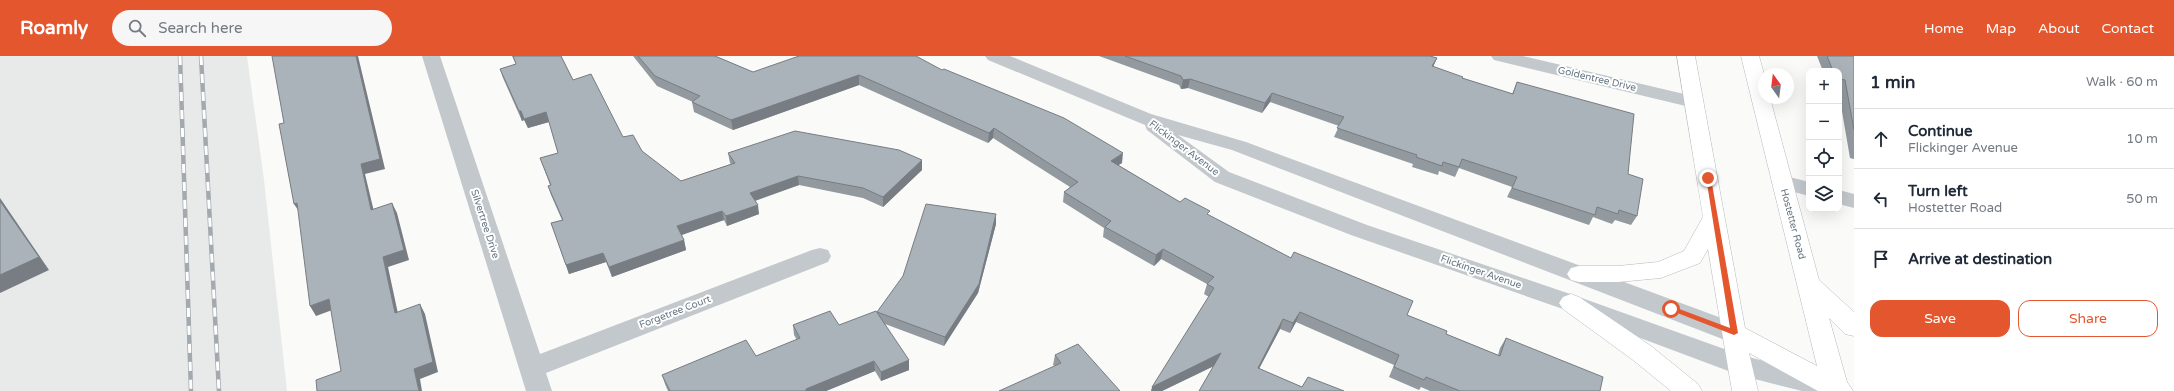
<!DOCTYPE html>
<html lang="en">
<head>
<meta charset="utf-8">
<style>
	:root { --surface:#fff; --page:#f6f6f7; --text:#1f2937; --muted:#747a83; --line:#e0e1e3; --accent:#e4572e }
	body { margin:0; font-family:"Varela Round",sans-serif; background:var(--page); color:var(--text) }
	.controls { position:absolute; right:12px; top:12px; display:grid; overflow:hidden; border-radius:8px; box-shadow:0 4px 16px #0002 }
	.controls button { width:36px; height:36px; display:grid; place-items:center; padding:0; border:0; border-bottom:1px solid var(--line); background:var(--surface); color:var(--text); font:20px sans-serif }
	.compass { position:absolute; left:1758px; top:12px; width:36px; height:36px; border-radius:50%; background:var(--surface); box-shadow:0 4px 16px #0002; rotate:346deg }
	.stop { position:absolute; width:12px; height:12px; margin:-9px; border:3px solid #e4572e; border-radius:50%; background:#fff }
	.stop.end { background:#e4572e; border-color:#fff; box-shadow:0 1px 4px #0008 }
	.list { margin:0; padding:0; list-style:none }
	h2 { display:flex; justify-content:space-between; align-items:center; height:52px; margin:0; padding:0 16px; font-size:17px }
	h2 small { font-size:13px; font-weight:400; color:var(--muted) }
	.list li { display:grid; grid-template-columns:26px 1fr auto; gap:12px; align-items:center; box-sizing:border-box; height:60px; padding:0 16px; border-top:1px solid var(--line) }
	.list b { display:block; font-size:15px; white-space:nowrap }
	.list p { margin:0; font-size:13px; white-space:nowrap; color:var(--muted) }
	.list em { font-size:13px; font-style:normal; color:var(--muted) }
	.actions { display:flex; gap:8px; padding:12px 16px }
	.actions a { flex:1; padding:9px 0; border:1px solid var(--accent); border-radius:12px; text-align:center; font-size:14px; color:var(--accent) }
	.actions .main { background:var(--accent); color:#fff }
	.icon { flex:none; width:22px; height:22px; fill:none; stroke:currentColor; stroke-width:2; stroke-linecap:round; stroke-linejoin:round }
	.map { position:relative; flex:none; width:1854px; height:335px; overflow:hidden }
	header { display:flex; align-items:center; gap:24px; box-sizing:border-box; height:56px; padding:0 20px; background:var(--accent); color:#fff }
	header strong { font-size:19px }
	nav { display:flex; gap:22px; margin-inline-start:auto; font-size:14px }
	.search { width:280px; height:36px; background:var(--page); display:flex; align-items:center; gap:10px; box-sizing:border-box; padding:0 14px; border-radius:22px; color:var(--muted); font-size:15px }
	main { display:flex }
	aside { flex:1; background:var(--surface) }
	.map>svg:first-child { display:block }
	.built { fill:#e8e9e9 }
	.lines { fill:none; stroke-linecap:round; stroke-linejoin:round }
	.major-casing { stroke:#b5babe; stroke-width:1 }
	.minor { fill:#c3c8cc; fill-rule:evenodd }
	.major { fill:#fff; fill-rule:evenodd }
	.rail-casing { stroke:#a2aab0; stroke-width:4.5 }
	.rail { stroke:#fff; stroke-width:3; stroke-dasharray:9; stroke-linecap:butt }
	.wall { fill:#929a9f }
	.shaded-wall { fill:#777d82 }
	.building { fill:#aab3b9; stroke:#777d82 }
	.route { fill:#e4572e }
	.labels { text-anchor:middle; dominant-baseline:central; stroke-width:4; stroke-linejoin:round; paint-order:stroke }
	.street-label { font-size:10px; fill:#657683; stroke:#fff }
</style>
</head>
<body>
<header>
<strong>Roamly</strong>
<div class="search"><svg class="icon" aria-label="search" viewBox="0 0 24 24"><circle cx="10" cy="10" r="6"/><path d="M15 15l6 6"/></svg>Search here</div>
<nav><a>Home</a><a>Map</a><a>About</a><a>Contact</a></nav>
</header>
<main>
<div class="map">
<svg width="1854" height="335" viewBox="0 0 1854 335">
	<rect width="100%" height="100%" fill="#fafaf8"/>
	<path class="built" d="M 0,0 L 247,0 L 264,124 L 287,335 L 0,335 Z"/>
	<g class="lines">
		<defs>
			<path id="major" d="M 1677,0 L 1695,0 L 1745,272 L 1817,310 L 1741,0 L 1759,0 L 1764,18 L 1764,42 L 1770,42 L 1819,224 L 1854,256 L 1854,280 L 1845,278 L 1829,262 L 1847,326 L 1853,335 L 1818,335 L 1749,297 L 1758,335 L 1732,335 L 1708,193 L 1700,207 L 1661,222 L 1618,226 L 1579,226 L 1571,224 L 1567,218 L 1571,212 L 1579,210 L 1618,210 L 1658,206 L 1684,195 L 1703,161 Z
				M 1571,238 L 1579,241 L 1651,290 L 1698,328 L 1702,335 L 1671,335 L 1633,304 L 1563,253 L 1559,247 L 1563,241 Z"/>
		</defs>
		<use href="#major" class="major-casing"/>
		<path class="minor" d="M 422,0 L 440,0 L 540,298 L 812,194 L 820,192 L 828,194 L 831,200 L 828,206 L 546,317 L 552,335 L 526,335 Z
			M 985,0 L 1010,0 L 1151,58 L 1246,86 L 1743,270 L 1746,277 L 1743,284 L 1734,286 L 1725,284 L 1232,94 L 1178,79 L 1229,116 L 1367,169 L 1579,241 L 1741,299 L 1836,324 L 1840,331 L 1838,335 L 1802,335 L 1739,319 L 1563,253 L 1351,179 L 1215,126 L 1147,74 L 1145,69 L 988,4 Z
			M 1491,0 L 1523,0 L 1701,42 L 1704,46 L 1701,50 L 1694,52 L 1494,4 Z
			M 1782,119 L 1809,126 L 1809,140 L 1775,131 L 1771,126 L 1775,121 Z
			M 1839,134 L 1854,138 L 1854,152 L 1839,148 Z"/>
		<use href="#major" class="major"/>
		<defs>
			<path id="rail" d="M 180,0 L 191,335
				M 201,0 L 219,335"/>
		</defs>
		<use href="#rail" class="rail-casing"/>
		<use href="#rail" class="rail"/>
	</g>
	<path class="wall" d="M 512,0 L 561,0 L 573,24 L 623,81 L 681,125 L 731,108 L 730,107 L 728,97 L 922,114 L 883,151 L 863,142 L 799,129 L 755,145 L 759,158 L 727,170 L 724,164 L 681,179 L 684,184 L 686,194 L 612,221 L 606,206 L 569,218 L 551,167 L 562,164 L 551,139 L 548,130 L 550,129 L 540,102 L 558,97 L 549,66 L 528,72 L 524,64 L 522,65 L 503,22 L 500,13 L 516,8 Z
		M 633,0 L 715,0 L 753,16 L 942,14 L 1122,107 L 1118,109 L 1180,146 L 1209,160 L 1291,202 L 1407,259 L 1446,278 L 1498,299 L 1500,292 L 1506,282 L 1600,335 L 1430,335 L 1421,331 L 1419,334 L 1389,321 L 1394,309 L 1296,266 L 1290,277 L 1280,273 L 1259,313 L 1302,331 L 1344,335 L 1199,335 L 1214,310 L 1162,335 L 1151,335 L 1209,241 L 1204,238 L 1207,228 L 1161,203 L 1154,210 L 1103,181 L 1104,172 L 1063,146 L 1064,136 L 1070,131 L 993,82 L 988,87 L 859,29 L 733,74 L 694,56 L 692,46 L 693,46 L 657,30 Z
		M 1099,0 L 1430,0 L 1437,2 L 1433,11 L 1462,22 L 1512,38 L 1517,26 L 1628,118 L 1637,160 L 1631,169 L 1615,164 L 1612,168 L 1593,161 L 1589,169 L 1507,141 L 1512,131 L 1459,112 L 1455,121 L 1439,115 L 1438,119 L 1412,111 L 1413,108 L 1334,81 L 1339,70 L 1270,46 L 1262,57 L 1188,32 L 1181,33 L 1179,29 Z
		M 1817,0 L 1854,0 L 1854,103 L 1850,102 L 1839,38 L 1839,15 L 1823,15 Z
		M 996,168 L 978,237 L 944,290 L 885,268 L 909,314 L 881,325 L 875,315 L 826,335 L 668,335 L 665,328 L 662,319 L 756,300 L 797,284 L 794,279 L 793,269 L 839,269 L 878,257 L 877,256 Z
		M 1055,299 L 1120,335 L 1055,310 L 1053,309 Z"/>
	<path class="shaded-wall" d="M 356,0 L 358,0 L 385,113 L 365,118 L 376,164 L 371,154 L 361,108 Z
		M 1437,2 L 1433,11 L 1432,10 Z
		M 859,19 L 859,29 L 733,74 L 731,64 Z
		M 1190,23 L 1188,32 L 1181,33 L 1183,24 Z
		M 1272,37 L 1270,46 L 1262,57 L 1265,47 Z
		M 519,55 L 521,55 L 524,64 L 522,65 Z
		M 546,56 L 549,66 L 528,72 L 524,63 Z
		M 994,72 L 993,82 L 988,87 L 989,77 Z
		M 1123,97 L 1122,107 L 1109,115 L 1111,105 Z
		M 922,104 L 922,114 L 883,151 L 883,141 Z
		M 798,120 L 799,129 L 751,146 L 750,137 Z
		M 0,142 L 49,214 L 0,237 Z
		M 297,147 L 300,157 L 294,148 Z
		M 392,147 L 397,157 L 409,204 L 388,211 L 400,267 L 395,257 L 383,201 Z
		M 758,149 L 759,158 L 727,170 L 726,160 Z
		M 722,155 L 724,164 L 679,180 L 677,170 Z
		M 996,158 L 996,168 L 978,237 L 944,290 L 945,281 Z
		M 684,184 L 686,194 L 612,221 L 609,211 Z
		M 1163,193 L 1161,203 L 1154,210 L 1156,199 Z
		M 603,197 L 606,206 L 569,218 L 566,209 Z
		M 329,243 L 335,253 L 316,260 L 310,250 Z
		M 420,248 L 425,258 L 438,316 L 420,323 L 422,335 L 419,335 L 414,313 Z
		M 1300,256 L 1296,266 L 1290,277 L 1293,267 Z
		M 1283,263 L 1280,273 L 1254,322 L 1258,312 Z
		M 1221,297 L 1218,308 L 1162,335 L 1151,335 L 1152,331 Z
		M 909,304 L 909,314 L 881,325 L 881,316 Z
		M 874,305 L 875,315 L 826,335 L 806,335 L 806,333 Z"/>
	<path class="building" d="M 272,0 L 356,0 L 380,103 L 361,108 L 371,154 L 392,147 L 404,194 L 383,201 L 395,257 L 420,248 L 433,306 L 414,313 L 419,335 L 317,335 L 316,324 L 341,315 L 329,243 L 310,250 L 297,147 L 294,148 L 279,68 L 284,67 Z
		M 513,0 L 561,0 L 573,24 L 591,18 L 623,81 L 633,79 L 642,95 L 681,125 L 735,107 L 728,97 L 795,75 L 899,94 L 922,104 L 883,141 L 863,132 L 798,120 L 750,137 L 758,149 L 726,160 L 722,155 L 677,170 L 684,184 L 609,211 L 603,197 L 566,209 L 551,167 L 563,164 L 548,130 L 551,129 L 540,102 L 558,97 L 546,56 L 524,63 L 521,55 L 519,55 L 500,13 L 516,8 Z
		M 638,0 L 715,0 L 753,16 L 799,0 L 916,0 L 942,14 L 944,13 L 1064,62 L 1123,97 L 1111,105 L 1180,146 L 1185,142 L 1210,155 L 1207,158 L 1291,202 L 1294,196 L 1413,245 L 1407,259 L 1447,275 L 1446,278 L 1500,300 L 1506,282 L 1603,321 L 1600,335 L 1460,335 L 1426,321 L 1424,324 L 1394,311 L 1399,299 L 1300,256 L 1293,267 L 1283,263 L 1258,312 L 1302,331 L 1308,321 L 1344,335 L 1199,335 L 1221,297 L 1152,331 L 1214,232 L 1207,228 L 1214,221 L 1163,193 L 1156,199 L 1105,171 L 1111,165 L 1064,136 L 1078,126 L 994,72 L 989,77 L 859,19 L 731,64 L 692,46 L 700,40 L 655,20 Z
		M 1125,0 L 1430,0 L 1437,2 L 1432,10 L 1463,21 L 1462,22 L 1513,38 L 1517,26 L 1634,58 L 1628,118 L 1643,123 L 1637,160 L 1619,154 L 1618,158 L 1597,151 L 1595,159 L 1512,132 L 1517,121 L 1462,103 L 1459,111 L 1443,106 L 1442,110 L 1416,101 L 1417,99 L 1337,72 L 1344,61 L 1272,37 L 1265,47 L 1190,23 L 1183,24 L 1181,20 Z
		M 1827,0 L 1854,0 L 1854,74 L 1845,24 L 1839,23 L 1839,15 L 1833,15 Z
		M 0,145 L 39,201 L 0,219 Z
		M 926,148 L 996,158 L 979,228 L 945,281 L 877,256 L 903,220 Z
		M 830,255 L 839,269 L 876,255 L 909,304 L 881,316 L 874,305 L 806,333 L 806,335 L 670,335 L 662,319 L 746,284 L 756,300 L 800,282 L 793,269 Z
		M 1078,288 L 1120,335 L 999,335 L 1061,307 L 1055,299 Z"/>
	<path class="route" d="M 1706,121 L 1711,122 L 1738,277 L 1734,279 L 1667,253 L 1674,251 L 1730,272 Z"/>
	<g class="labels">
		<g class="street-label">
			<text transform="translate(1597 23) rotate(13)">Goldentree Drive</text>
			<text transform="translate(1184 92) rotate(37)">Flickinger Avenue</text>
			<text transform="translate(485 168) rotate(72)">Silvertree Drive</text>
			<text transform="translate(1793 168) rotate(75)">Hostetter Road</text>
			<text transform="translate(1481 216) rotate(19)">Flickinger Avenue</text>
			<text transform="translate(675 256) rotate(-21)">Forgetree Court</text>
		</g>
	</g>
</svg>
<div class="controls">
<button>+</button>
<button>−</button>
<button><svg class="icon" aria-label="locate" viewBox="0 0 24 24"><circle cx="12" cy="12" r="6"/><path d="M12 2v4M12 18v4M2 12h4M18 12h4"/></svg></button>
<button><svg class="icon" aria-label="layers" viewBox="0 0 24 24"><path d="M12 4l9 5-9 5-9-5zM3 14l9 5 9-5"/></svg></button>
</div>
<svg class="compass" viewBox="-18 -18 36 36"><path d="M0-13l5 13h-10z" fill="#e53935"/><path d="M0 13l5-13h-10z" fill="#747a83"/></svg>
<div class="stop" style="left:1671px;top:253px"></div>
<div class="stop end" style="left:1708px;top:122px"></div>
</div>
<aside>
<h2>1 min<small>Walk · 60 m</small></h2>
<ul class="list">
<li><svg class="icon" aria-label="ahead" viewBox="0 0 24 24"><path d="M12 20V5M6 11l6-6 6 6"/></svg><div><b>Continue</b><p>Flickinger Avenue</p></div><em>10 m</em></li>
<li><svg class="icon" aria-label="left" viewBox="0 0 24 24"><path d="M17 20v-9H6M10 6l-5 5 5 5"/></svg><div><b>Turn left</b><p>Hostetter Road</p></div><em>50 m</em></li>
<li><svg class="icon" aria-label="arrive" viewBox="0 0 24 24"><path d="M6 21V4h12l-3 4 3 4H6"/></svg><div><b>Arrive at destination</b></div></li>
</ul>
<div class="actions"><a class="main">Save</a><a>Share</a></div>
</aside>
</main>
</body>
</html>
